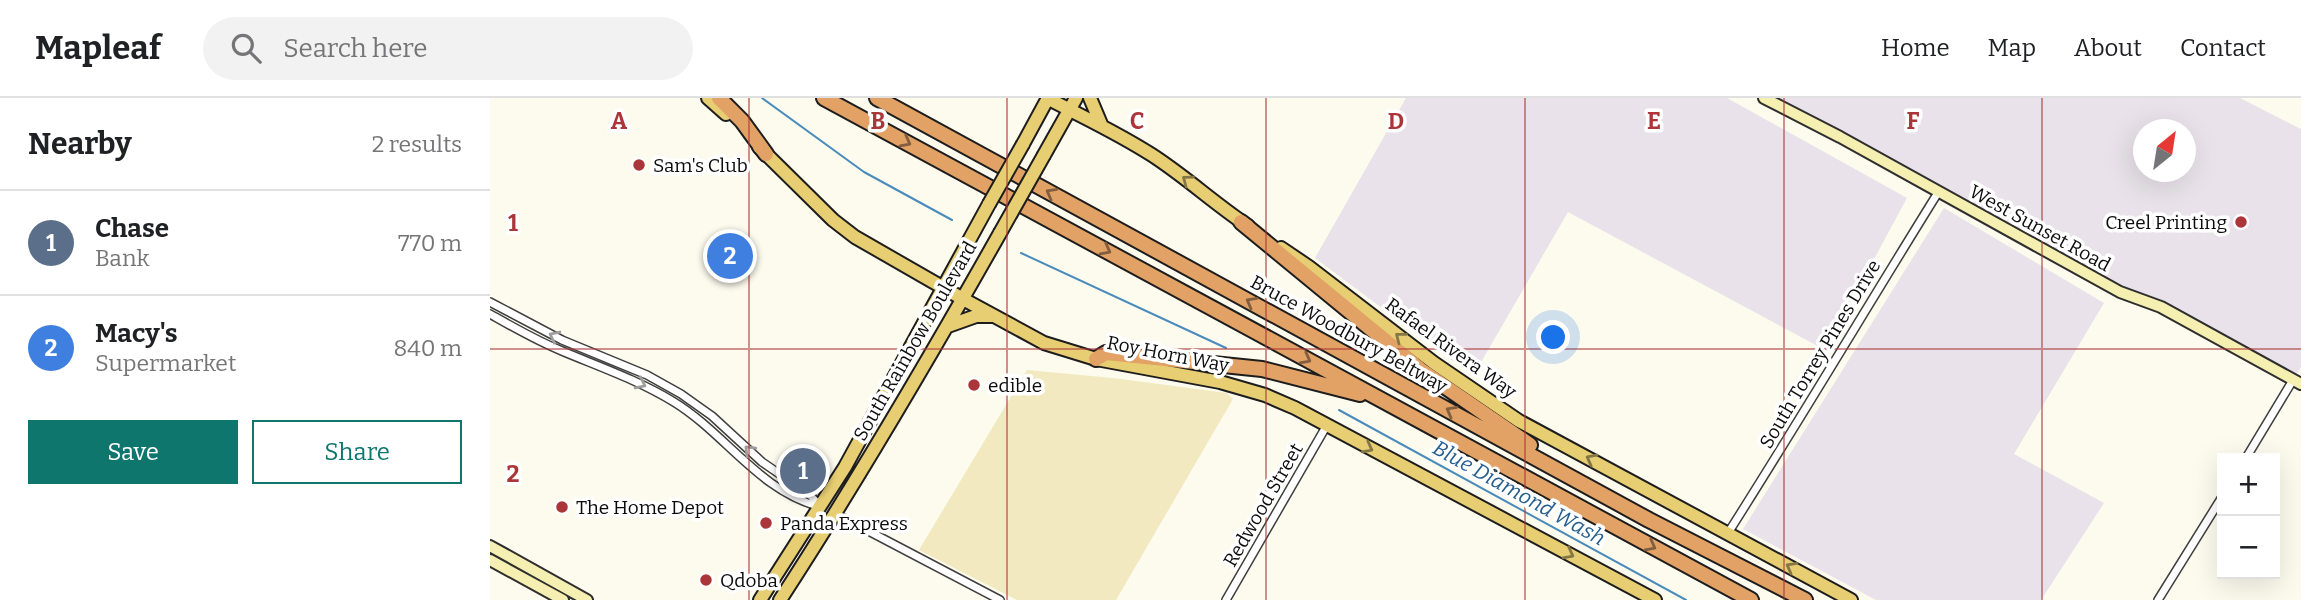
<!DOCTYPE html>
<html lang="en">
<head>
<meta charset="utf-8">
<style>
	:root { --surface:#fff; --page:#f2f2f2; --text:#202124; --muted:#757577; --line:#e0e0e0; --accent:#0f766e }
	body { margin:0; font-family:Bitter,serif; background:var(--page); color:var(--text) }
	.controls { position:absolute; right:21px; bottom:21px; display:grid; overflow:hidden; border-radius:0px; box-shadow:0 7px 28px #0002 }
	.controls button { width:63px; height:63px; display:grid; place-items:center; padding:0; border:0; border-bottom:2px solid var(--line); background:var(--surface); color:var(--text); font:35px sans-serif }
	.compass { position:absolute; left:1643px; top:21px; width:63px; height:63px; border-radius:50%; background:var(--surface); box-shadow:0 7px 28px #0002; rotate:30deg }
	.you { position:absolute; left:1064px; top:240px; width:24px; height:24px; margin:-18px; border:5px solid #fff; border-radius:50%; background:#1a73e8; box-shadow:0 0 0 10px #1a73e833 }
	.badge { display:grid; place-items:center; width:46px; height:46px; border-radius:50%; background:var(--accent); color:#fff; font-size:23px; font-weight:700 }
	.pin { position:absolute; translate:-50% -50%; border:4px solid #fff; box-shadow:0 2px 7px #0006 }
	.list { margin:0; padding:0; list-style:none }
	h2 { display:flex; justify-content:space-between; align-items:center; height:91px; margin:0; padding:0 28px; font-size:30px }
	h2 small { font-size:23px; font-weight:400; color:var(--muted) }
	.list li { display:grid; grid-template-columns:46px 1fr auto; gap:21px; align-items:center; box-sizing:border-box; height:105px; padding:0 28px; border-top:2px solid var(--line) }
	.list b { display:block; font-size:26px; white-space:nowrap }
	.list p { margin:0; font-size:23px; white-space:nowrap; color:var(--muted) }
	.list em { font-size:23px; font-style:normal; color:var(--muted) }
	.actions { display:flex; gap:14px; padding:21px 28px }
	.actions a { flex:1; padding:16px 0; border:2px solid var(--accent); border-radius:0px; text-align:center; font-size:24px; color:var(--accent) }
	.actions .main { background:var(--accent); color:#fff }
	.icon { flex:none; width:38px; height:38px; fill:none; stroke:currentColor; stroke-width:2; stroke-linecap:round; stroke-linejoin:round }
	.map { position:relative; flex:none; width:1811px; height:502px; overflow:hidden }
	header { display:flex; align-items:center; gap:42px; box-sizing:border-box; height:98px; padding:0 35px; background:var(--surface); border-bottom:2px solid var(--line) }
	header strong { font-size:33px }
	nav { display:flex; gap:38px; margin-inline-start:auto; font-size:24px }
	.search { width:490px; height:63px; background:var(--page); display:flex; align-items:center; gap:18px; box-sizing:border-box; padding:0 24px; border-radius:38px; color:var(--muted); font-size:26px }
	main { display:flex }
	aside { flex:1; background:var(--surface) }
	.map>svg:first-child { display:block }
	.industrial { fill:#e9e2ea; fill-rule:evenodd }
	.sand { fill:#f3e9c0 }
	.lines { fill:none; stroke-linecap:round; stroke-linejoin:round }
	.stream { stroke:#498bbc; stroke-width:2 }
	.street-casing { stroke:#3f3f3f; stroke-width:10 }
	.secondary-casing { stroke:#2e2e2e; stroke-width:14 }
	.primary-casing { stroke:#1d1d1d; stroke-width:16 }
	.highway-casing { stroke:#1d1d1d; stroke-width:18 }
	.street { stroke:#fff; stroke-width:7 }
	.secondary { stroke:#f5efb1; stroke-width:10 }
	.primary { stroke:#e7ce73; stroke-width:12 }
	.highway { stroke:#e2a266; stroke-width:14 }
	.primary-bridge-casing { stroke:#1d1d1d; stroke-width:16; stroke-linecap:butt }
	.primary-bridge { stroke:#e7ce73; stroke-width:12 }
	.oneway { stroke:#825e3e }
	.oneway2 { stroke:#847745 }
	.oneway3 { stroke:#9e9e9e }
	.grid { fill:none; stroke:#ab3639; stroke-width:2; stroke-opacity:0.55 }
	.poi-dot { fill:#ab3639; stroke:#fff; stroke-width:2.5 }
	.labels { text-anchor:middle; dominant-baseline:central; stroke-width:7; stroke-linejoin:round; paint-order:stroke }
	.poi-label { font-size:19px; fill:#0c0c0c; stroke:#fff; text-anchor:start }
	.street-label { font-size:19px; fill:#0c0c0c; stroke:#fff }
	.water-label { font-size:21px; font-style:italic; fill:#255e8e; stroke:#fff }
	.grid-label { font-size:23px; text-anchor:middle; font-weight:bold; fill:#ab3639; stroke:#fff; stroke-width:7; stroke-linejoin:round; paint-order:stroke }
</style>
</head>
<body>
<header>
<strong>Mapleaf</strong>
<div class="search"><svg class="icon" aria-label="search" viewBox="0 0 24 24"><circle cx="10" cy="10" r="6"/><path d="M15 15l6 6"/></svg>Search here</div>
<nav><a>Home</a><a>Map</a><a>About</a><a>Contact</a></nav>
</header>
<main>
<aside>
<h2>Nearby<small>2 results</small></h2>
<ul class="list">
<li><span class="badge" style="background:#5c6f8a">1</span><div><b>Chase</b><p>Bank</p></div><em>770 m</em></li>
<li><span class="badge" style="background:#3f7fe0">2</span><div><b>Macy's</b><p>Supermarket</p></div><em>840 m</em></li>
</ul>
<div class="actions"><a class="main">Save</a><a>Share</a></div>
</aside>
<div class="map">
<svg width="1811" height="502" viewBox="0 0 1811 502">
	<rect width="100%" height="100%" fill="#fdfaee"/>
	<path class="industrial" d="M 916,0 L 1237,0 L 1417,100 L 1335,252 L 1078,114 L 983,278 L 825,160 Z
		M 1274,0 L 1750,0 L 1811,31 L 1811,269 L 1803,282 L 1630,194 ZM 1654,32 L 1696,32 L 1696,74 L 1654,74 Z
		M 1454,110 L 1614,205 L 1524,356 L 1614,405 L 1551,502 L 1386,502 L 1253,431 Z"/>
	<path class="sand" d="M 537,272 L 623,280 L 737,295 L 743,301 L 626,502 L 527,502 L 429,452 Z"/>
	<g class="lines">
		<path class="stream" d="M 272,0 L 374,74 L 462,122
			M 531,155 L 736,250
			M 849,312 L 1196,502"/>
		<defs>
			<path id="street" d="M 0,204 L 72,242 L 157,277 L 191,296 L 222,318 L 272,364 L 320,397 L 331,409
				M 0,216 C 23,229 47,243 72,253 C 110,269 148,282 184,304 C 236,336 270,394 331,409
				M 1756,360 L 1803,282
				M 346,416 L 510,502
				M 1238,435 C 1310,322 1378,207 1449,93
				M 736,502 L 837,327
				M 1668,502 L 1732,399"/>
			<path id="secondary" d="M 1274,0 L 1350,39 L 1630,194 L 1671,209 L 1811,286
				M 0,448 L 97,502
				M 0,462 L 73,502"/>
			<path id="primary" d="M 218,0 L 236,16
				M 557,0 C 593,19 628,35 662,57 C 696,79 725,106 758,128
				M 600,0 L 611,26
				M 533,46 L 558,0
				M 269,49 L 343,122 L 365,139 L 473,201 L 554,245 L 606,261 L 730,284 L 775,297 L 805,310 L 1165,502
				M 554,57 L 586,0
				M 791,150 L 819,169 L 944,265 L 1029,323 L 1361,502
				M 458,228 L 486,218 L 502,218
				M 270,502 L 355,369 L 499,106
				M 290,502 C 368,382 440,259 510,135"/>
			<path id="highway" d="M 229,0 L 252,23 L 276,56
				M 334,0 L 1261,502
				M 387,0 L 1159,422 L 1315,502
				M 751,124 L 931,272 L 1040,347
				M 606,261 L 616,255 L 772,271 L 870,296"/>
		</defs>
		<use href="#street" class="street-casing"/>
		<use href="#secondary" class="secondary-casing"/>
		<use href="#primary" class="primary-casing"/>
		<use href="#highway" class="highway-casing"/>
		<use href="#street" class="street"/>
		<use href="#secondary" class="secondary"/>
		<use href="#primary" class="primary"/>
		<use href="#highway" class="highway"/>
		<defs>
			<path id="primary-bridge" d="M 499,106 L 533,46
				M 510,135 L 554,57"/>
		</defs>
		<use href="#primary-bridge" class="primary-bridge-casing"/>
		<use href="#primary-bridge" class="primary-bridge"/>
	</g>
	<defs><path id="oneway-chevron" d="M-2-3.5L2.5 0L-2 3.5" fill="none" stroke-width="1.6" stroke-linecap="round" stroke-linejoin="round" transform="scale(1.75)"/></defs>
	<g class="oneway">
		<use href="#oneway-chevron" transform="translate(416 44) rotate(28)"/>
		<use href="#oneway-chevron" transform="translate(561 95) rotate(-151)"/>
		<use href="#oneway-chevron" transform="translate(616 152) rotate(28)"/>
		<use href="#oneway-chevron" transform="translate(761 204) rotate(-151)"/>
		<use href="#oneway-chevron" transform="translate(816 261) rotate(28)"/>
		<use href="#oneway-chevron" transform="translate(961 313) rotate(-151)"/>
		<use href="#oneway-chevron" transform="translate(1161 448) rotate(28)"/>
	</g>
	<g class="oneway2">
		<use href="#oneway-chevron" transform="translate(697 82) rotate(-143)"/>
		<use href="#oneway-chevron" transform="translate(910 239) rotate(-142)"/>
		<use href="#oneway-chevron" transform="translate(878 350) rotate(28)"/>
		<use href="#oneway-chevron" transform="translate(1101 361) rotate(-152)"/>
		<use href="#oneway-chevron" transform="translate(1079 456) rotate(28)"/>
		<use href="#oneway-chevron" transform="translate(1301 469) rotate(-151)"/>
	</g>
	<g class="oneway3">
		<use href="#oneway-chevron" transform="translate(64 238) rotate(-154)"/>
		<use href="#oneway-chevron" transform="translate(151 286) rotate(26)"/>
		<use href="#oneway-chevron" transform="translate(259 352) rotate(-135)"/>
	</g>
	<path class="grid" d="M 259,0 L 259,502M 517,0 L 517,502M 776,0 L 776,502M 1035,0 L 1035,502M 1294,0 L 1294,502M 1552,0 L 1552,502M 0,251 L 1811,251"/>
	<g class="poi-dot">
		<circle cx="149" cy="67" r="7"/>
		<circle cx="1751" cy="124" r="7"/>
		<circle cx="484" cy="287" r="7"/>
		<circle cx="72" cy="409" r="7"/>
		<circle cx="276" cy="425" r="7"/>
		<circle cx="216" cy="482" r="7"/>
	</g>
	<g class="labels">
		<g class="poi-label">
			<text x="163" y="67">Sam's Club</text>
			<text x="1737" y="124" text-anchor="end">Creel Printing</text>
			<text x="498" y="287">edible</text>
			<text x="86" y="409">The Home Depot</text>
			<text x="290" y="425">Panda Express</text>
			<text x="230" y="482">Qdoba</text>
		</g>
		<g class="street-label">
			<text transform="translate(1550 130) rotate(29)">West Sunset Road</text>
			<text transform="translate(859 236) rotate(29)">Bruce Woodbury Beltway</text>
			<text transform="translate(425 243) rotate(-60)">South Rainbow Boulevard</text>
			<text transform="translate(961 250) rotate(36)">Rafael Rivera Way</text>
			<text transform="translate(678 256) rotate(11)">Roy Horn Way</text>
			<text transform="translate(1330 256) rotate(-59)">South Torrey Pines Drive</text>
			<text transform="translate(773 407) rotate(-60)">Redwood Street</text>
		</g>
		<g class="water-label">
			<text transform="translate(1029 395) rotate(29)">Blue Diamond Wash</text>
		</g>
	</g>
	<g class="grid-label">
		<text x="129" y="31">A</text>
		<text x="388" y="31">B</text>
		<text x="647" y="31">C</text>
		<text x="906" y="31">D</text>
		<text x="1164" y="31">E</text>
		<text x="1423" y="31">F</text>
		<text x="23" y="133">1</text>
		<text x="23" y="384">2</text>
	</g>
</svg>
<div class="controls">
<button>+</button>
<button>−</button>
</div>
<svg class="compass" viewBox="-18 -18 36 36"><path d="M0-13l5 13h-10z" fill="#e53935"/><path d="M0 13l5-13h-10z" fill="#757577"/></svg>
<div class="you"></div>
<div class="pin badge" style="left:313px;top:373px;background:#5c6f8a">1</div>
<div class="pin badge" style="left:240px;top:158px;background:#3f7fe0">2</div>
</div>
</main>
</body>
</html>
